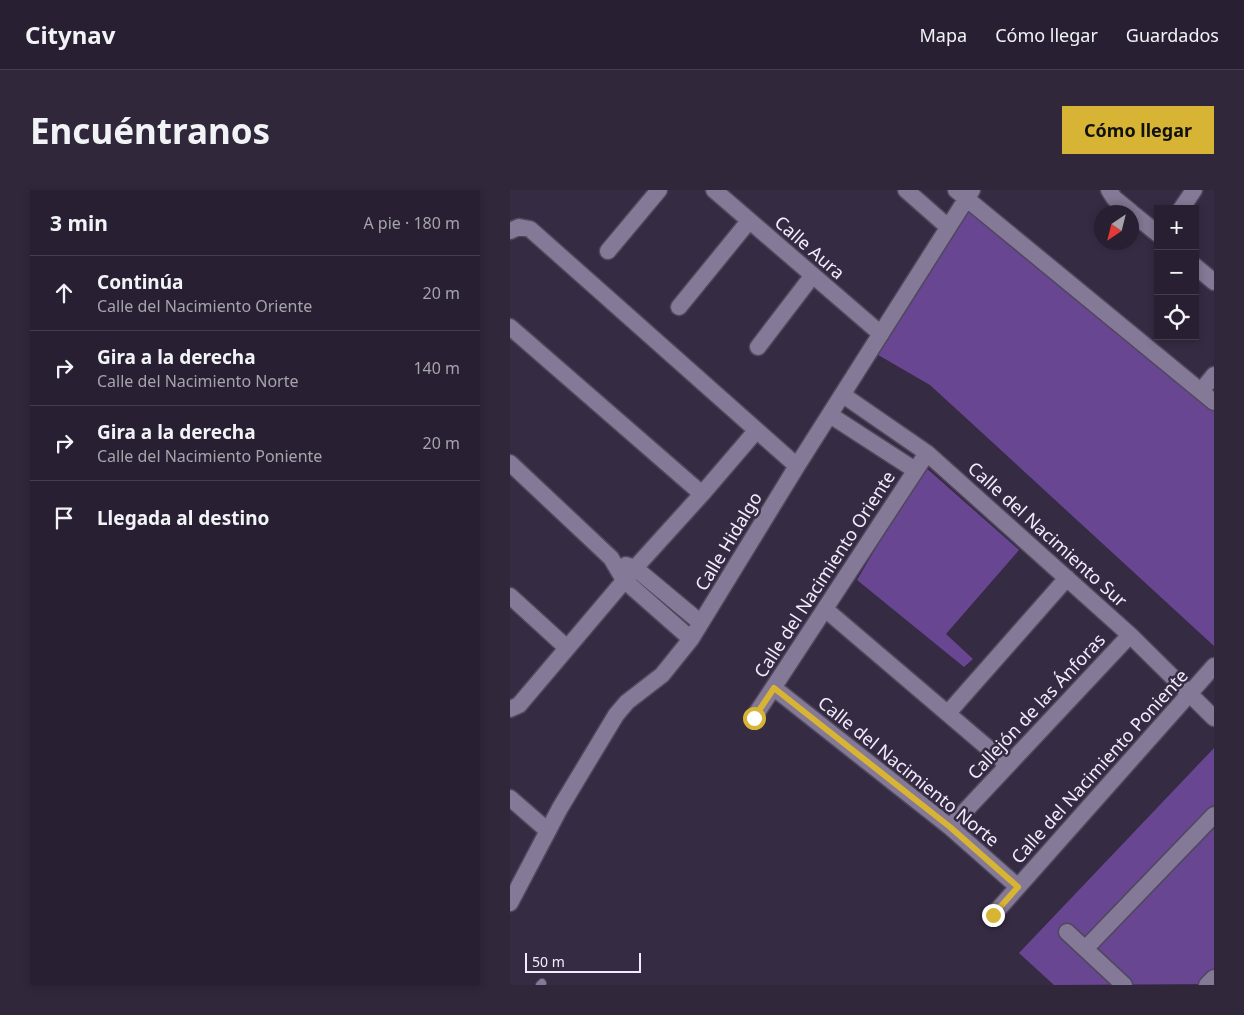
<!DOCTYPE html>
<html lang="es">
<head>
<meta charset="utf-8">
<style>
	:root { --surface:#282032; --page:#30283a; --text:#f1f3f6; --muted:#a5a3ac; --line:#443e4d; --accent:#d8b434 }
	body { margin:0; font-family:"Noto Sans",sans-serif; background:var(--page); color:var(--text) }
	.controls { position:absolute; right:15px; top:15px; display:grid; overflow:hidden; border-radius:0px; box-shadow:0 2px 8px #0003 }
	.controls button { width:45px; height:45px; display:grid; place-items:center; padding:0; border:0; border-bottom:1px solid var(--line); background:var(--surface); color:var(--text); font:25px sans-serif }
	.compass { position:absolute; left:584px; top:15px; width:45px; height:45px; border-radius:50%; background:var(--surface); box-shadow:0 2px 8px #0003; rotate:215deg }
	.scale { position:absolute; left:15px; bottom:12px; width:116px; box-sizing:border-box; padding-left:5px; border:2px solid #f2ecfc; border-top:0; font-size:14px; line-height:18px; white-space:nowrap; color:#f2ecfc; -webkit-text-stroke:4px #352b43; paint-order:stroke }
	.stop { position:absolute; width:15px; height:15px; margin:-11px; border:4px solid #d8b434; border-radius:50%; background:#fff }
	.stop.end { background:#d8b434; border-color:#fff; box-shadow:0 1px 5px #0008 }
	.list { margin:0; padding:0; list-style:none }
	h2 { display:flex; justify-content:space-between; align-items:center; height:65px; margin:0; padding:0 20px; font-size:21px }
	h2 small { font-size:16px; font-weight:400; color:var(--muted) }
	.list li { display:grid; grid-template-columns:32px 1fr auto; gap:15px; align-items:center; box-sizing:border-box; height:75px; padding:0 20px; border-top:1px solid var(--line) }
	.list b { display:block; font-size:19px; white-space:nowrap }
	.list p { margin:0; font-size:16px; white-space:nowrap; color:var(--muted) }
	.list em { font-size:16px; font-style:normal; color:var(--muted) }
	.icon { flex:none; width:28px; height:28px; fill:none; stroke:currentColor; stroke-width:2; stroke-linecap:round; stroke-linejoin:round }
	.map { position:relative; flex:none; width:704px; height:795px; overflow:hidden; border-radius:0px }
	header { display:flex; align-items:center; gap:30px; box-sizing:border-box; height:70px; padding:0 25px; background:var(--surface); border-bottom:1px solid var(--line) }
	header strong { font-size:24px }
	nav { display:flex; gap:28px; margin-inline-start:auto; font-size:18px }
	.intro { display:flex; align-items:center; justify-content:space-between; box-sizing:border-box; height:120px; padding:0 30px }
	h1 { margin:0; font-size:35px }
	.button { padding:12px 22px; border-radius:0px; background:var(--accent); color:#111; font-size:18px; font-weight:700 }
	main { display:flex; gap:30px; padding:0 30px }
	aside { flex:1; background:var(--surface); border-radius:0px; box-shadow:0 2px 8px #0003 }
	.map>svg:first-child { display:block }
	.green { fill:#684692 }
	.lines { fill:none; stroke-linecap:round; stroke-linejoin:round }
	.lane-casing { stroke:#4f475c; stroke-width:10 }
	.street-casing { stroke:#4f475c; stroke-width:19 }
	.lane { stroke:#847996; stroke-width:8 }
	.street { stroke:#847996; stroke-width:16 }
	.route { stroke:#d8b434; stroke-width:6 }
	.labels { text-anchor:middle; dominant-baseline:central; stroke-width:5; stroke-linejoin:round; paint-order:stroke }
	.street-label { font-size:18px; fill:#f2ecfc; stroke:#352b43 }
</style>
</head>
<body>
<header>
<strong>Citynav</strong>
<nav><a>Mapa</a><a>Cómo llegar</a><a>Guardados</a></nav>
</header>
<div class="intro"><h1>Encuéntranos</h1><a class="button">Cómo llegar</a></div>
<main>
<aside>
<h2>3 min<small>A pie · 180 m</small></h2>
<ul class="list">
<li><svg class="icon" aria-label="ahead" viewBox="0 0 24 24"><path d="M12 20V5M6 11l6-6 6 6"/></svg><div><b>Continúa</b><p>Calle del Nacimiento Oriente</p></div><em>20 m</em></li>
<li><svg class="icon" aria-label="right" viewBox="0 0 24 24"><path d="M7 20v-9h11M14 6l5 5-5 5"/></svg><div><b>Gira a la derecha</b><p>Calle del Nacimiento Norte</p></div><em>140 m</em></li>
<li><svg class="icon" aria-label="right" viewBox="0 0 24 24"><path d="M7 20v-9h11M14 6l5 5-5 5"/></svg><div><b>Gira a la derecha</b><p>Calle del Nacimiento Poniente</p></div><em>20 m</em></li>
<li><svg class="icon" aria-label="arrive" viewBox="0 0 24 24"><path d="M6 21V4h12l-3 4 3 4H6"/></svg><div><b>Llegada al destino</b></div></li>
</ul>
</aside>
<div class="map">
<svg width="704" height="795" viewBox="0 0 704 795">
	<rect width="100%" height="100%" fill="#352b43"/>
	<path class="green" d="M 462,5 L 704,214 L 704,456 L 420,195 L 363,162 Z
		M 414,276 L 509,360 L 436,444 L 463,469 L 454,477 L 347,390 Z
		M 704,558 L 704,794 L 544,795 L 509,763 Z"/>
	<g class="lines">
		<defs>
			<path id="lane" d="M 30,795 L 32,793"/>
			<path id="street" d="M 204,0 L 371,144
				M 396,0 L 438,37
				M 446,0 L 704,212
				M 599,0 L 604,8 L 621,22
				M 671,19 L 684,0
				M 622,23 L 648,44
				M 0,41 L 9,37 L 20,39 L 287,276
				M 98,61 L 149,0
				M 685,76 L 704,92
				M 169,117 L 239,31
				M 0,137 L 192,304
				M 248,157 L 303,85
				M 691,201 L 704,185
				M 333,205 L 417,263 L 620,445 L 704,528
				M 320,225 L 405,280
				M 0,273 L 101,368 L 114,390 L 181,449
				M 116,375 L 125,378 L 191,433
				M 0,406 L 57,458
				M 315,419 L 498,575
				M 264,498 L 440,637 L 508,697
				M 0,519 L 9,515 L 125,378 L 192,304 L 246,241
				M 438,523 L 557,388
				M 244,527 L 417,263
				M 0,608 L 38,641
				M 440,637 L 620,445
				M 0,713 L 50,618 L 106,525 L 117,512 L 152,485 L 181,449 L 287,276 L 462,0
				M 483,725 L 704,476
				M 557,742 L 614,795
				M 576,758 L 704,625
				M 697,795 L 704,788"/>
		</defs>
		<use href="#lane" class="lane-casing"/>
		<use href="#street" class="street-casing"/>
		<use href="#lane" class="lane"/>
		<use href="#street" class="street"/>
	</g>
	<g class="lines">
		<path class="route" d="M 244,528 L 264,498 L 440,637 L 508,697 L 483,725"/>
	</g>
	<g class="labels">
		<g class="street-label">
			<text transform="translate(300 57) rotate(41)">Calle Aura</text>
			<text transform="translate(538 344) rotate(42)">Calle del Nacimiento Sur</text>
			<text transform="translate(218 351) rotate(-59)">Calle Hidalgo</text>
			<text transform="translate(314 384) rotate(-57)">Calle del Nacimiento Oriente</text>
			<text transform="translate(526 516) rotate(-47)">Callejón de las Ánforas</text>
			<text transform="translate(589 576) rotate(-48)">Calle del Nacimiento Poniente</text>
			<text transform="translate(399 581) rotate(39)">Calle del Nacimiento Norte</text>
		</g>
	</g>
</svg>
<div class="controls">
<button>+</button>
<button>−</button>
<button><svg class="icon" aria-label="locate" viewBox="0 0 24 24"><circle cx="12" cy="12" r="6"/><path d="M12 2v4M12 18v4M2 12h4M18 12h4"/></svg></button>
</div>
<svg class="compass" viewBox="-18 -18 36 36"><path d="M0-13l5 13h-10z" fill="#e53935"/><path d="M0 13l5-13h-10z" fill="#a5a3ac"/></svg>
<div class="scale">50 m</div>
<div class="stop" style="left:244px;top:528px"></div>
<div class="stop end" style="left:483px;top:725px"></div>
</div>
</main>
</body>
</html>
